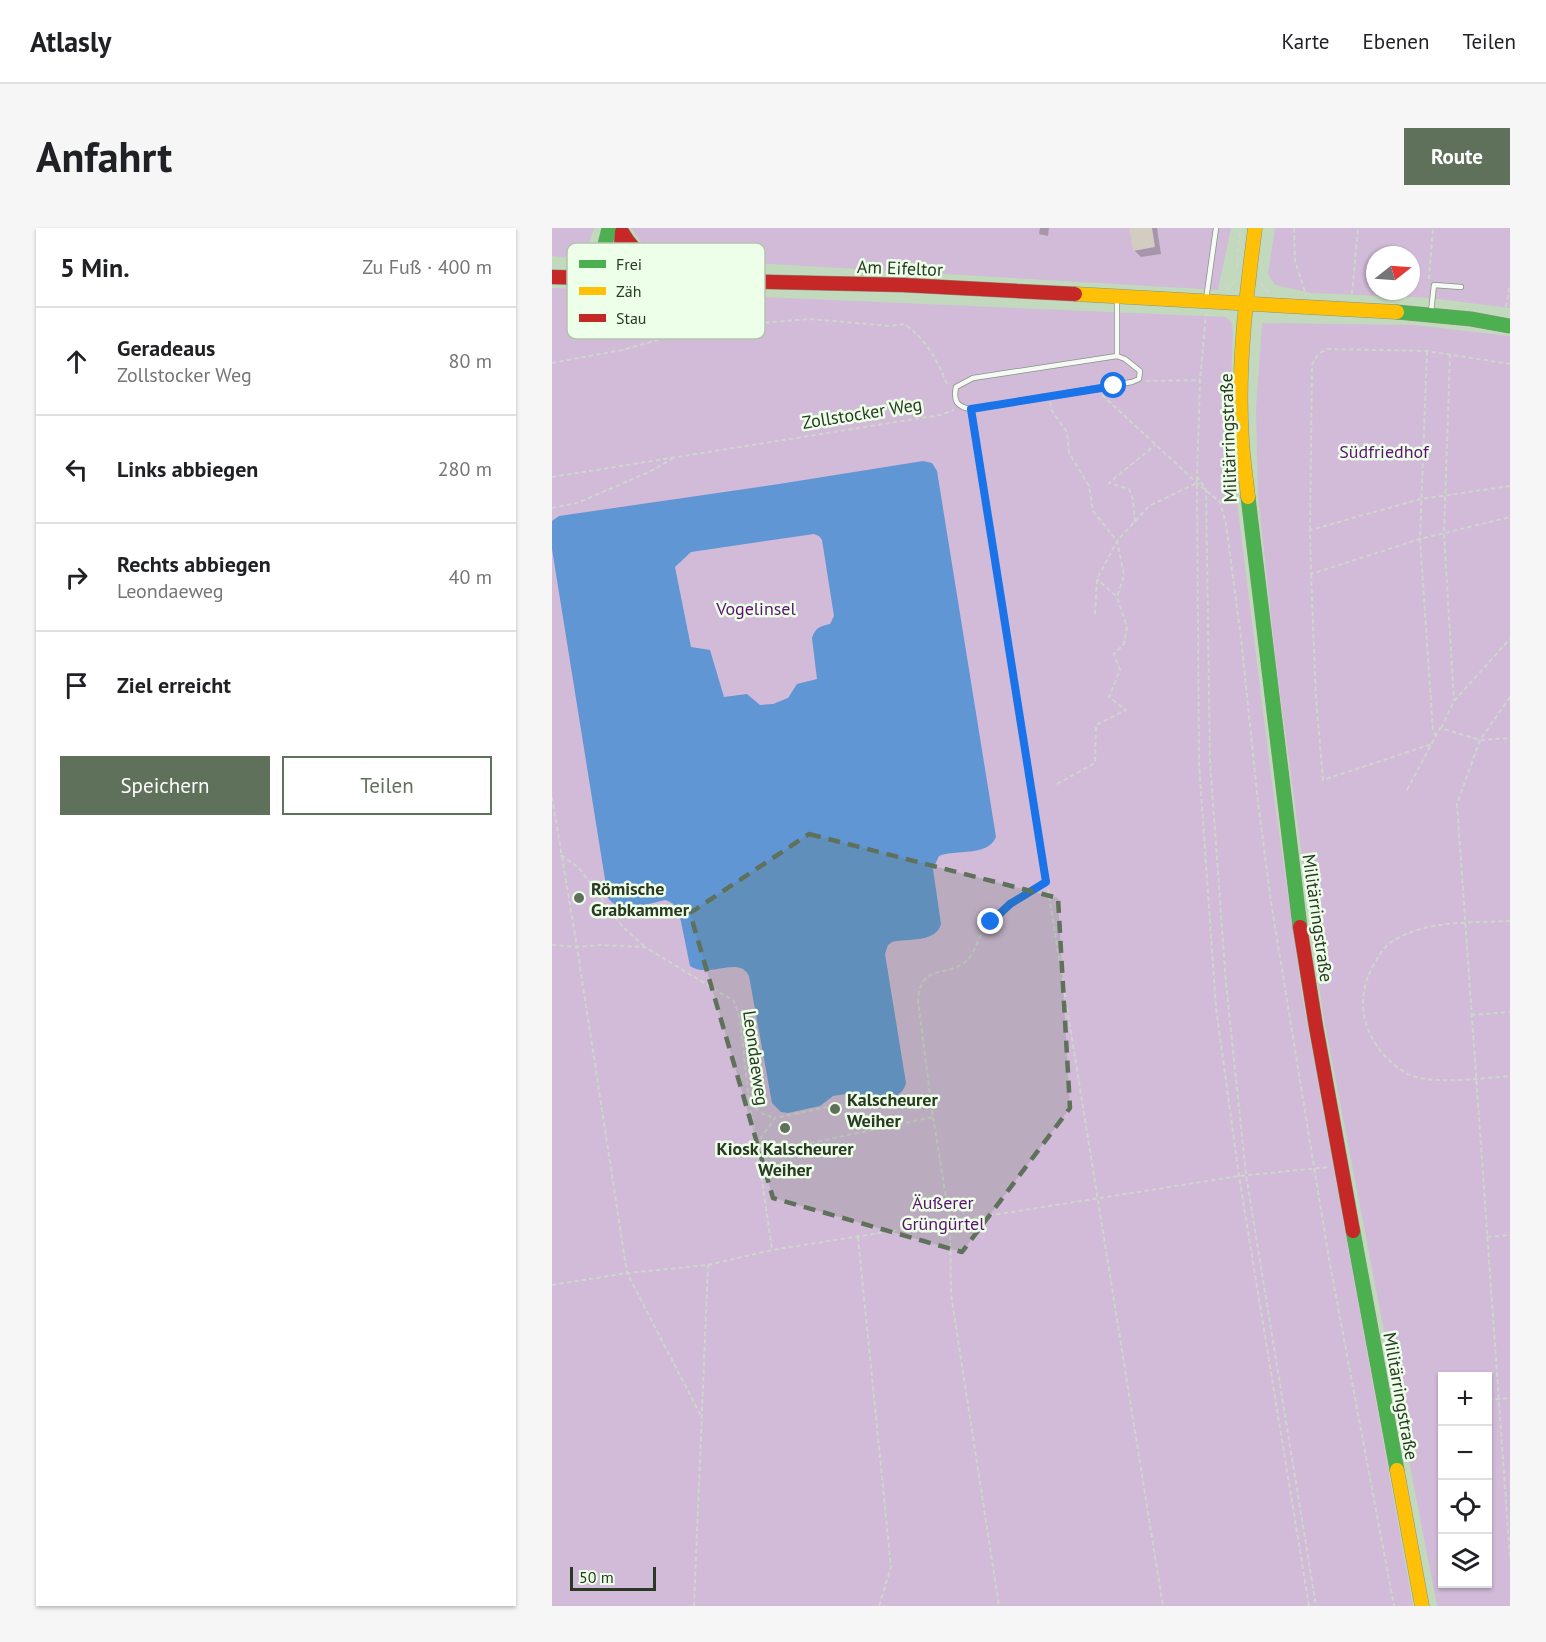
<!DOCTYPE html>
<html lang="de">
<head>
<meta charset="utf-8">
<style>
	:root { --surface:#fff; --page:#f6f6f6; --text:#202124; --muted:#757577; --line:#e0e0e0; --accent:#5f715a }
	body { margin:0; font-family:"PT Sans",sans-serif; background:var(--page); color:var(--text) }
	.controls { position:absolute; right:18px; bottom:18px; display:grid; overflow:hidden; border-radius:0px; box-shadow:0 2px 4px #0004 }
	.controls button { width:54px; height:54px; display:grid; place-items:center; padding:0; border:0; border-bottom:2px solid var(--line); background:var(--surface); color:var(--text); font:30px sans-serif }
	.compass { position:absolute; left:814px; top:18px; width:54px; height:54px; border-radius:50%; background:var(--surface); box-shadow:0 2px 4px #0004; rotate:73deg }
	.scale { position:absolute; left:18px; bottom:15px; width:86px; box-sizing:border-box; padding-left:6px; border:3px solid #293924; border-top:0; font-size:16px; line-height:21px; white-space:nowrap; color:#293924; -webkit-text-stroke:4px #eeffe9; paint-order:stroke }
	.stop { position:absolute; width:18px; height:18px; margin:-14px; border:4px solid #1a73e8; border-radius:50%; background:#fff }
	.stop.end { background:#1a73e8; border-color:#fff; box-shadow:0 2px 6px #0008 }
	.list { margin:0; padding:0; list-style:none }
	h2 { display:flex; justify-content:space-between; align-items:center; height:78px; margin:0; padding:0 24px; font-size:26px }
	h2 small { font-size:20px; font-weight:400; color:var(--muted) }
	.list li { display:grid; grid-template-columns:39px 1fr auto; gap:18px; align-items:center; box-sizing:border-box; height:108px; padding:0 24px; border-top:2px solid var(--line) }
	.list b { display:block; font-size:22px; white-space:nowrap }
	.list p { margin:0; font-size:20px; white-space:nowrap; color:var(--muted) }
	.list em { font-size:20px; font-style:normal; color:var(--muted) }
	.actions { display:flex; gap:12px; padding:18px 24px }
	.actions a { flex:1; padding:14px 0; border:2px solid var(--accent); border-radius:0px; text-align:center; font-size:21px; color:var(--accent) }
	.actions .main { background:var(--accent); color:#fff }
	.icon { flex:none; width:33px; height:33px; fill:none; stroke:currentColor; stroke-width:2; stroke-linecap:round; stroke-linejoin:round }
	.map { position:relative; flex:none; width:958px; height:1378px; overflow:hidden; border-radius:0px }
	header { display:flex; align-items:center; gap:36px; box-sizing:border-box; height:84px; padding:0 30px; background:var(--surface); border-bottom:2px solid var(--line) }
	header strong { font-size:28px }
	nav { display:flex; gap:33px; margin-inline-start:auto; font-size:21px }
	.intro { display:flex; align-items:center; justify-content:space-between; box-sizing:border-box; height:144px; padding:0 36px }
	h1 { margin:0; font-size:42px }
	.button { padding:15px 27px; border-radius:0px; background:var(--accent); color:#fff; font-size:21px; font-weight:700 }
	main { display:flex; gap:36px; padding:0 36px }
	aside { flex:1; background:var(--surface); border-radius:0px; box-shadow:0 2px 4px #0004 }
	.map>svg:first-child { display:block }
	.green { fill:#d1bbd8; fill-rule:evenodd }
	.water { fill:#6096d3; fill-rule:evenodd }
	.shadow { fill:#0003 }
	.building { fill:#d3cdc1 }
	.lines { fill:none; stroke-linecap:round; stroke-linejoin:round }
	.lane-casing { stroke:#84957f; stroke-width:6 }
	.fast-casing { stroke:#84957f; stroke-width:15 }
	.slow-casing { stroke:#84957f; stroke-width:15 }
	.jam-casing { stroke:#84957f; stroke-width:15 }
	.path { stroke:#cfd6cd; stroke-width:2; stroke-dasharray:4.5 3; stroke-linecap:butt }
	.lane { stroke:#f6f9f5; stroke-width:4.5 }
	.fast { stroke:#4caf50; stroke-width:14 }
	.slow { stroke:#ffc107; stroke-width:14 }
	.jam { stroke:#c62828; stroke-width:14 }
	.route { stroke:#1a73e8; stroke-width:8 }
	.marked { fill:#5f715a; fill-opacity:0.2; stroke:#5f715a; stroke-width:4.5; stroke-dasharray:12 8; stroke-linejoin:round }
	.poi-dot { fill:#5f715a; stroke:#eeffe9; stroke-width:2 }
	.labels { text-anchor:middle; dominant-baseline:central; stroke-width:5; stroke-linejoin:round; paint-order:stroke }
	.street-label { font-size:18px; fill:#293924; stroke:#eeffe9 }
	.park-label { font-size:18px; fill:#5c1270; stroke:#eeffe9 }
	.poi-label { font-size:18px; font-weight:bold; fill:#293924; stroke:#eeffe9; text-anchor:start }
	.key { fill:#eeffe9; stroke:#b3c4ae; stroke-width:1.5 }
	.key-label { font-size:16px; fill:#293924 }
</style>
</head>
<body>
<header>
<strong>Atlasly</strong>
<nav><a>Karte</a><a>Ebenen</a><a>Teilen</a></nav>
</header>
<div class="intro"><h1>Anfahrt</h1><a class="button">Route</a></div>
<main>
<aside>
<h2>5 Min.<small>Zu Fuß · 400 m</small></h2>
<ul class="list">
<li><svg class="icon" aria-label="ahead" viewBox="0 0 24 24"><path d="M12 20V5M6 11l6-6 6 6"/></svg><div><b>Geradeaus</b><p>Zollstocker Weg</p></div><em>80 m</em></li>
<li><svg class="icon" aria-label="left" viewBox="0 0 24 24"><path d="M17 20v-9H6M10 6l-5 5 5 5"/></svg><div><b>Links abbiegen</b></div><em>280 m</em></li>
<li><svg class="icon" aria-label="right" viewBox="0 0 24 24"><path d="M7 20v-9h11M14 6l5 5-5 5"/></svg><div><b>Rechts abbiegen</b><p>Leondaeweg</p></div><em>40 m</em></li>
<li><svg class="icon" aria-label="arrive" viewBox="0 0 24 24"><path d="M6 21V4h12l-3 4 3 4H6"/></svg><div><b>Ziel erreicht</b></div></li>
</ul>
<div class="actions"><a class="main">Speichern</a><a>Teilen</a></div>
</aside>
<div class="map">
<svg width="958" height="1378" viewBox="0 0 958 1378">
	<rect width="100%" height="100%" fill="#c3d9bd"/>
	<path class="green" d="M 0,0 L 42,0 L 34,23 L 20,30 L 0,28 Z
		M 79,0 L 679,0 L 666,62 L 152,32 L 96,24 Z
		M 723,0 L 958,0 L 958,80 L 878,70 L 760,65 L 723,57 L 716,46 ZM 823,27 L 859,27 L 859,63 L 823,63 Z
		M 0,60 L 674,89 L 679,94 L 681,102 L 678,191 L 686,282 L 718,540 L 750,767 L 861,1378 L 0,1378 Z
		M 710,95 L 862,97 L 958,108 L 958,1378 L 885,1378 L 771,786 L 725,442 L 706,268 L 704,181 ZM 891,1148 L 936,1148 L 936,1356 L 891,1356 Z"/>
	<path class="water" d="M 371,233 L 380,235 L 385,243 L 444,609 C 436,629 404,621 387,628 L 381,641 L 389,696 C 384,715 356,710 340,714 L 336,717 L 333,726 L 354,855 C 350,870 337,870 323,873 L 321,870 L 311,872 L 294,866 L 281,868 L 268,878 L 236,885 L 229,884 L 220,875 L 197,748 C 187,727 157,751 138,738 L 127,684 C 124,677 121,675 113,672 C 95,676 68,687 56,670 L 0,321 L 0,293 L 7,288 L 227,256 ZM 262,306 L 267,308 L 270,312 L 282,388 L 278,396 C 268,398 263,400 260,410 L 265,451 L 245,456 L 236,470 L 221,476 L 208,477 L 195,466 L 172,469 L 158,422 L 139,419 L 123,339 L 139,324 Z"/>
	<path class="shadow" d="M 488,0 L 497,0 L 496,8 L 487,6 Z
		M 579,0 L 605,0 L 609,26 L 589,29 L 582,22 Z"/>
	<path class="building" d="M 577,0 L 600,0 L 603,19 L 581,23 Z
		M 234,894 L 238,897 L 239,904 L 229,906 L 227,895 Z"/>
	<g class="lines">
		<defs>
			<path id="lane" d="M 654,72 L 664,0
				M 879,84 L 882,57 L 909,59
				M 565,128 L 573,131 L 588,143 L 587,151 L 580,154 L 419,181 C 405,179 401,173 404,159 L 421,150 Z
				M 565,128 L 565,72"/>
			<path id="fast" d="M 45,50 L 57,0
				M 845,84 L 919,91 L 958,98
				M 696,269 L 748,699
				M 801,1003 L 845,1242"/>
			<path id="slow" d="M 523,66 L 845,84
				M 696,269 C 694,250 691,232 690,213 C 685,142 694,70 703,0
				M 845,1242 L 870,1378"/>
			<path id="jam" d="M 70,4 C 87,34 109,39 139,51
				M 0,49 L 351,57 L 523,66
				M 67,51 L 70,4
				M 748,699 L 764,799 L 801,1003"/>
		</defs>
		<use href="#lane" class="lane-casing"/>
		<use href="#fast" class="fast-casing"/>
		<use href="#slow" class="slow-casing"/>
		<use href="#jam" class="jam-casing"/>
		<path class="path" d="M 742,0 L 743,33 L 754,67
			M 21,36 L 36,32
			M 143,37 L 158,39
			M 685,39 L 688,0
			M 877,51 L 881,0
			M 709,55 L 712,61 L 717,64
			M 675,62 L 683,53
			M 800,66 L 806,0
			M 954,79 L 958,56
			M 656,86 L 654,86 L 648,152 L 645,248 L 647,535 L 664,780 L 687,948 L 757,1378
			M 875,123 L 868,311 L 881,503 L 884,508
			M 898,126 L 892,306 L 902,473
			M 0,135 L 70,122 L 149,100 L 258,91 L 338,98 L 352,96 C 375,111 386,134 396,158
			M 594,153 L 648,152
			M 550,167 L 645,255 L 668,274 L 674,296 L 689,410 L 706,574 L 719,674 L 777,1031 L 842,1378
			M 498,174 L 500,183 L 515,204 L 517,225 L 537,258 L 541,283 L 565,313 L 572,347 L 565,369
			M 420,187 L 611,1378
			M 645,248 L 654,262 L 658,534 L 674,755 L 694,947 L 764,1378
			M 0,249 L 388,187 L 402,182
			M 958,258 L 869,271 L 758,302 L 759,346 L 868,311 L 958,289
			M 0,280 L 25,275 L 97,244 L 122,230
			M 583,294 L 581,271 L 577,261 L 557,255 L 603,217
			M 758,302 L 760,137 L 766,126 L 775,121 L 875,123 L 958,136
			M 759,346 L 764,471 L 771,552 L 880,516
			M 543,386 L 545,351 L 565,313 L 597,278 L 645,255
			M 958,469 L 928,512 L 905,576 L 958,1331
			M 889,500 L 902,473 L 958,411
			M 505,556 L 543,535 L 544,497 L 574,482 L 557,469 L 568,442 L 562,426 L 572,416 L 575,399 L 565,369 L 545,351
			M 855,562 L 888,500 L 928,512 L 958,510
			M 0,569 L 25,719 L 49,717 L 93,719 L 182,773 L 188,790 L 197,875 L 203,904 L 220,1022
			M 9,627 L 27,640 L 70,698 L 93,719
			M 958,693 C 922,695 879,692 846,710 C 832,717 827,727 820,740 C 799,779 817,823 854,845 C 876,858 933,850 958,848
			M 0,717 L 25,719 L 75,1045 L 150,1190
			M 919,787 L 958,784
			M 197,875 L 211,886 L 222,890
			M 381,889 L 398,995 L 399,1066 L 447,1378
			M 204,917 L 223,890 L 275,879 L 322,872
			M 207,926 L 381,889 L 366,773 C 369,731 397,753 417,730 C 424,722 426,710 432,701 C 448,680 471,667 494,654
			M 306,1009 L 339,1339 L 327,1378
			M 935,1009 L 958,1007
			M 0,1057 L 75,1045 L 156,1037 L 220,1022 L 687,948 L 777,939
			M 936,1172 L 958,1170
			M 142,1378 L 156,1037"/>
		<use href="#lane" class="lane"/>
		<use href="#fast" class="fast"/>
		<use href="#slow" class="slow"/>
		<use href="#jam" class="jam"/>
	</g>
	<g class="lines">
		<path class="route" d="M 439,694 L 458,676 L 494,654 L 419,181 L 562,158"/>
	</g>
	<path class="marked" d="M 257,606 L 506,670 L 518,880 L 410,1024 L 221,970 L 138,685 Z"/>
	<g class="poi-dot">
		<circle cx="27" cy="670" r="6"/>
		<circle cx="283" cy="881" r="6"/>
		<circle cx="233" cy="900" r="6"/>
	</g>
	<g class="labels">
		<g class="street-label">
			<text transform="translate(348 40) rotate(2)">Am Eifeltor</text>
			<text transform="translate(310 185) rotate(-9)">Zollstocker Weg</text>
			<text transform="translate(676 210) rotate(-92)">Militärringstraße</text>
			<text transform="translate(766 690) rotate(82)">Militärringstraße</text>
			<text transform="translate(204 830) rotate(82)">Leondaeweg</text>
			<text transform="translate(849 1168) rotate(80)">Militärringstraße</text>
		</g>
		<g class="park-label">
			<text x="832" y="223">Südfriedhof</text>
			<text x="204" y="380">Vogelinsel</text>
			<text x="391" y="974">Äußerer<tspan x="391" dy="21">Grüngürtel</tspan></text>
		</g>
		<g class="poi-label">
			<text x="39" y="660">Römische<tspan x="39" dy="21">Grabkammer</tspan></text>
			<text x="295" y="871">Kalscheurer<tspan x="295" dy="21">Weiher</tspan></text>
			<text x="233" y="920" text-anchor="middle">Kiosk Kalscheurer<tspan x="233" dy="21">Weiher</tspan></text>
		</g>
	</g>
	<rect x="15" y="15" width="198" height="96" rx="9" class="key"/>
	<rect x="27" y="32" width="27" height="8" fill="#4caf50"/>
	<rect x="27" y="59" width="27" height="8" fill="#ffc107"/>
	<rect x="27" y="86" width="27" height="8" fill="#c62828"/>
	<g class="key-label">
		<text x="64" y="42">Frei</text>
		<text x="64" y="69">Zäh</text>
		<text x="64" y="96">Stau</text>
	</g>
</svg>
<div class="controls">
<button>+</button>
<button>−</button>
<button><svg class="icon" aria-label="locate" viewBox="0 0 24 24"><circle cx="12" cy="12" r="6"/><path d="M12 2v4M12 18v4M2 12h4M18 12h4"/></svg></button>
<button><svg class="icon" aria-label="layers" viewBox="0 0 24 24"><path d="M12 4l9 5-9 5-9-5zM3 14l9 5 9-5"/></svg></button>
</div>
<svg class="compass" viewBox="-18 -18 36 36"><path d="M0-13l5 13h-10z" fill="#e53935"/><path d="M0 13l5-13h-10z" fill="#757577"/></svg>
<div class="scale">50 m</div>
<div class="stop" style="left:562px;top:158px"></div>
<div class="stop end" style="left:439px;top:694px"></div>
</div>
</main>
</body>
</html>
